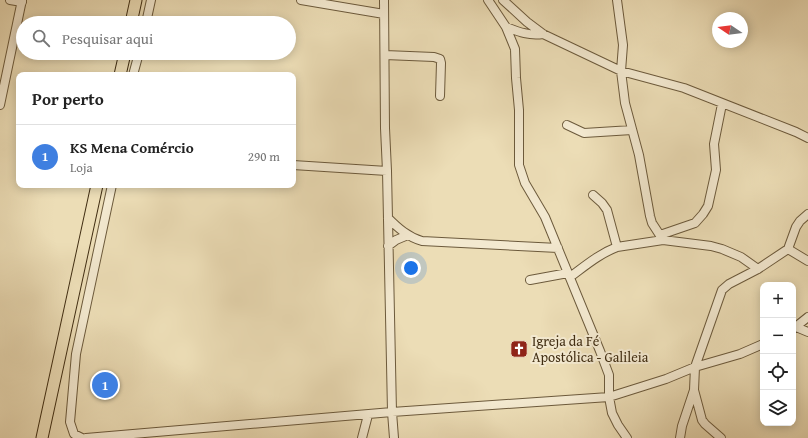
<!DOCTYPE html>
<html lang="pt">
<head>
<meta charset="utf-8">
<style>
	:root { --surface:#fff; --page:#f2f2f2; --text:#222; --muted:#767676; --line:#e0e0e0; --accent:#7c3aed }
	body { margin:0; font-family:"Gentium Book Plus",serif; background:var(--page); color:var(--text) }
	.controls { position:absolute; right:12px; bottom:12px; display:grid; overflow:hidden; border-radius:8px; box-shadow:0 2px 10px #0003 }
	.controls button { width:36px; height:36px; display:grid; place-items:center; padding:0; border:0; border-bottom:1px solid var(--line); background:var(--surface); color:var(--text); font:20px sans-serif }
	.compass { position:absolute; left:712px; top:12px; width:36px; height:36px; border-radius:50%; background:var(--surface); box-shadow:0 2px 10px #0003; rotate:283deg }
	.you { position:absolute; left:411px; top:268px; width:14px; height:14px; margin:-10px; border:3px solid #fff; border-radius:50%; background:#1a73e8; box-shadow:0 0 0 6px #1a73e833 }
	.badge { display:grid; place-items:center; width:26px; height:26px; border-radius:50%; background:var(--accent); color:#fff; font-size:13px; font-weight:700 }
	.pin { position:absolute; translate:-50% -50%; border:2px solid #fff; box-shadow:0 1px 4px #0006 }
	.list { margin:0; padding:0; list-style:none }
	h2 { display:flex; justify-content:space-between; align-items:center; height:52px; margin:0; padding:0 16px; font-size:17px }
	h2 small { font-size:13px; font-weight:400; color:var(--muted) }
	.list li { display:grid; grid-template-columns:26px 1fr auto; gap:12px; align-items:center; box-sizing:border-box; height:64px; padding:0 16px; border-top:1px solid var(--line) }
	.list b { display:block; font-size:15px; white-space:nowrap }
	.list p { margin:0; font-size:13px; white-space:nowrap; color:var(--muted) }
	.list em { font-size:13px; font-style:normal; color:var(--muted) }
	.icon { flex:none; width:22px; height:22px; fill:none; stroke:currentColor; stroke-width:2; stroke-linecap:round; stroke-linejoin:round }
	.map { position:relative; flex:none; width:808px; height:438px; overflow:hidden }
	.search { position:absolute; background:var(--surface); box-shadow:0 2px 10px #0003; left:16px; top:16px; width:280px; height:44px; display:flex; align-items:center; gap:10px; box-sizing:border-box; padding:0 14px; border-radius:22px; color:var(--muted); font-size:15px }
	.panel { position:absolute; background:var(--surface); box-shadow:0 2px 10px #0003; left:16px; top:72px; width:280px; height:116px; border-radius:8px }
	.map>svg:first-child { display:block }
	.lines { fill:none; stroke-linecap:round; stroke-linejoin:round }
	.minor-casing { stroke:#6c5a3c; stroke-width:10 }
	.major-casing { stroke:#412e13; stroke-width:13 }
	.minor { stroke:#f3e9d0; stroke-width:8 }
	.major { stroke:#ecddb6; stroke-width:11 }
	.labels { text-anchor:middle; dominant-baseline:central; stroke-width:4; stroke-linejoin:round; paint-order:stroke }
	.poi-label { font-size:14px; fill:#412e13; stroke:#f3e9d0; text-anchor:start }
</style>
</head>
<body>
<div class="map">
<svg width="808" height="438" viewBox="0 0 808 438">
	<rect width="100%" height="100%" fill="#ecddb6"/>
	<filter id="stains"><feTurbulence type="fractalNoise" baseFrequency=".005" numOctaves="4"/><feColorMatrix values="0 0 0 0 .2 0 0 0 0 .09 0 0 0 0 .02 0 0 0 .5 -.17"/></filter>
	<radialGradient id="worn" r=".72"><stop offset=".6" stop-color="#630" stop-opacity="0"/><stop offset="1" stop-color="#630" stop-opacity=".3"/></radialGradient>
	<g class="lines">
		<defs>
			<path id="minor" d="M 10,0 L 22,2
				M 301,0 L 384,14
				M 384,0 L 385,128 L 387,171 L 392,412 L 394,438
				M 488,0 L 506,27 L 515,49 L 516,78 L 519,110 L 519,165 L 525,183 L 545,217 L 600,351 L 609,375 L 609,397 L 612,413 L 618,425 L 627,438
				M 503,0 L 527,22 L 543,34 L 621,71 L 684,88 L 796,132 L 808,138
				M 617,0 L 623,45 L 621,71 L 625,103 L 639,155 L 650,216 L 652,223 L 663,240
				M 146,23 L 151,0
				M 506,27 C 519,32 529,36 543,34
				M 385,55 L 434,57 L 440,59 L 441,63 L 440,96
				M 133,75 L 139,53
				M 0,105 L 22,0
				M 567,125 L 584,133 L 632,130
				M 293,165 L 387,171
				M 593,195 L 602,203 L 607,210 L 617,247
				M 388,218 C 398,228 408,237 422,241 L 558,248
				M 660,235 L 695,223 L 703,214 L 708,206 L 716,170 L 714,144 L 722,104
				M 388,246 L 396,240 L 408,235
				M 788,249 L 808,261
				M 570,277 C 585,266 599,254 617,247 L 663,240 L 711,246 L 722,249 L 741,257 L 758,269
				M 530,280 L 568,273
				M 796,327 L 808,332
				M 793,329 L 808,317
				M 694,390 L 702,420 L 705,424 L 721,438
				M 82,438 L 74,434 L 70,422 L 76,354 L 112,185
				M 86,438 L 392,412 L 609,397 L 666,379 L 695,367 L 740,354 L 763,344
				M 362,438 L 368,415
				M 680,438 L 682,426 L 694,390 L 695,367 L 722,290 L 729,284 L 758,269 L 788,249 L 796,227 L 800,221 L 808,214"/>
			<path id="major" d="M 131,23 L 136,0
				M 120,75 L 125,53
				M 42,438 L 97,185"/>
		</defs>
		<use href="#minor" class="minor-casing"/>
		<use href="#major" class="major-casing"/>
		<use href="#minor" class="minor"/>
		<use href="#major" class="major"/>
	</g>
	<defs>
		<symbol id="church-square" viewBox="-11 -11 22 22"><rect x="-9" y="-9" width="18" height="18" rx="4" fill="#8f2418" stroke="#f3e9d0"/><path d="M-1.2-6h2.4v3.5h3.3v2.4h-3.3V6h-2.4V-.1h-3.3v-2.4h3.3Z" fill="#fff"/></symbol>
	</defs>
	<g fill-rule="evenodd">
		<use href="#church-square" x="509" y="339" width="20" height="20"/>
	</g>
	<g class="labels">
		<g class="poi-label">
			<text x="532" y="341">Igreja da Fé<tspan x="532" dy="16">Apostólica - Galileia</tspan></text>
		</g>
	</g>
	<rect width="100%" height="100%" filter="url(#stains)"/>
	<rect width="100%" height="100%" fill="url(#worn)"/>
</svg>
<div class="controls">
<button>+</button>
<button>−</button>
<button><svg class="icon" aria-label="locate" viewBox="0 0 24 24"><circle cx="12" cy="12" r="6"/><path d="M12 2v4M12 18v4M2 12h4M18 12h4"/></svg></button>
<button><svg class="icon" aria-label="layers" viewBox="0 0 24 24"><path d="M12 4l9 5-9 5-9-5zM3 14l9 5 9-5"/></svg></button>
</div>
<svg class="compass" viewBox="-18 -18 36 36"><path d="M0-13l5 13h-10z" fill="#e53935"/><path d="M0 13l5-13h-10z" fill="#767676"/></svg>
<div class="you"></div>
<div class="pin badge" style="left:105px;top:385px;background:#3f7fe0">1</div>
<div class="search"><svg class="icon" aria-label="search" viewBox="0 0 24 24"><circle cx="10" cy="10" r="6"/><path d="M15 15l6 6"/></svg>Pesquisar aqui</div>
<section class="panel">
<h2>Por perto<small></small></h2>
<ul class="list">
<li><span class="badge" style="background:#3f7fe0">1</span><div><b>KS Mena Comércio</b><p>Loja</p></div><em>290 m</em></li>
</ul>
</section>
</div>
</body>
</html>
